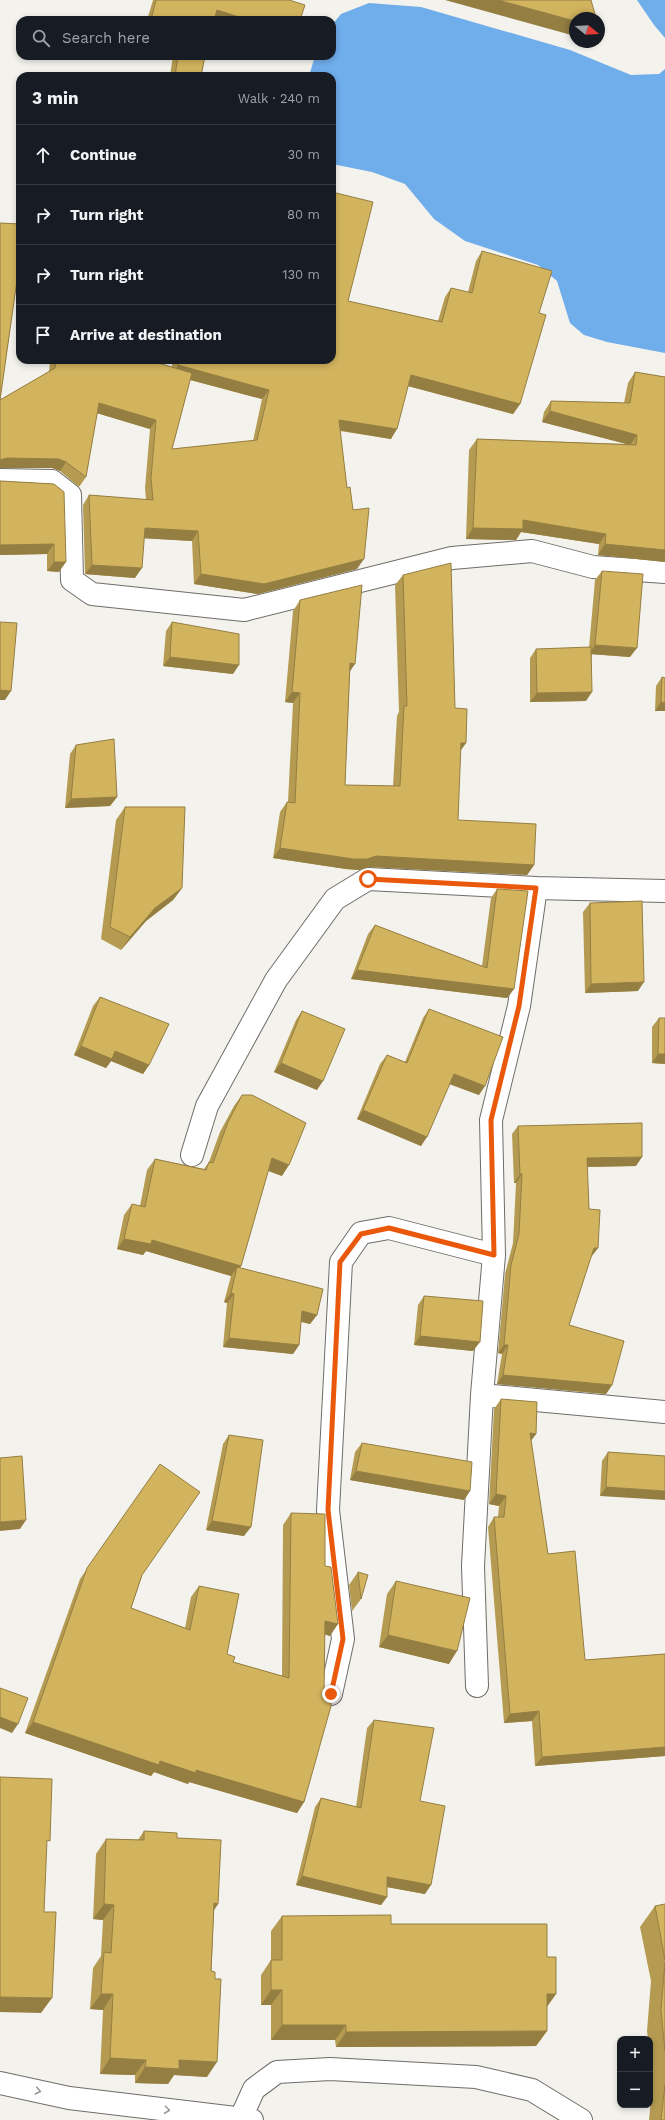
<!DOCTYPE html>
<html lang="en">
<head>
<meta charset="utf-8">
<style>
	:root { --surface:#171b24; --page:#20242c; --text:#f1f3f6; --muted:#9ea1a6; --line:#363941 }
	body { margin:0; font-family:"Work Sans",sans-serif; background:var(--page); color:var(--text) }
	.controls { position:absolute; right:12px; bottom:12px; display:grid; overflow:hidden; border-radius:8px; box-shadow:0 2px 6px #0003 }
	.controls button { width:36px; height:36px; display:grid; place-items:center; padding:0; border:0; border-bottom:1px solid var(--line); background:var(--surface); color:var(--text); font:20px sans-serif }
	.compass { position:absolute; left:569px; top:12px; width:36px; height:36px; border-radius:50%; background:var(--surface); box-shadow:0 2px 6px #0003; rotate:108deg }
	.stop { position:absolute; width:12px; height:12px; margin:-9px; border:3px solid #ea580c; border-radius:50%; background:#fff }
	.stop.end { background:#ea580c; border-color:#fff; box-shadow:0 1px 4px #0008 }
	.list { margin:0; padding:0; list-style:none }
	h2 { display:flex; justify-content:space-between; align-items:center; height:52px; margin:0; padding:0 16px; font-size:17px }
	h2 small { font-size:13px; font-weight:400; color:var(--muted) }
	.list li { display:grid; grid-template-columns:26px 1fr auto; gap:12px; align-items:center; box-sizing:border-box; height:60px; padding:0 16px; border-top:1px solid var(--line) }
	.list b { display:block; font-size:15px; white-space:nowrap }
	.list em { font-size:13px; font-style:normal; color:var(--muted) }
	.icon { flex:none; width:22px; height:22px; fill:none; stroke:currentColor; stroke-width:2; stroke-linecap:round; stroke-linejoin:round }
	.map { position:relative; flex:none; width:665px; height:2120px; overflow:hidden }
	.search { position:absolute; background:var(--surface); box-shadow:0 2px 6px #0003; left:16px; top:16px; width:320px; height:44px; display:flex; align-items:center; gap:10px; box-sizing:border-box; padding:0 14px; border-radius:12px; color:var(--muted); font-size:15px }
	.panel { position:absolute; background:var(--surface); box-shadow:0 2px 6px #0003; left:16px; top:72px; width:320px; height:292px; border-radius:12px }
	.map>svg:first-child { display:block }
	.water { fill:#6fadeb }
	.lines { fill:none; stroke-linecap:round; stroke-linejoin:round }
	.street-casing { stroke:#6f6d69; stroke-width:24 }
	.street { stroke:#fff; stroke-width:22 }
	.wall { fill:#b59b51; fill-rule:evenodd }
	.shaded-wall { fill:#947e42 }
	.building { fill:#d3b45e; stroke:#947e42 }
	.oneway { stroke:#9a9998 }
	.route { stroke:#ea580c; stroke-width:5 }
</style>
</head>
<body>
<div class="map">
<svg width="665" height="2120" viewBox="0 0 665 2120">
	<rect width="100%" height="100%" fill="#f4f2ec"/>
	<path class="water" d="M 637,0 L 665,0 L 665,38 L 654,25 Z
		M 369,3 L 421,7 L 570,50 L 631,75 L 659,74 L 665,69 L 665,353 L 607,342 L 584,335 L 570,323 L 557,281 L 538,265 L 465,241 L 434,219 L 405,184 L 372,172 L 332,164 L 332,76 L 309,76 L 315,56 L 332,56 L 332,25 L 341,14 Z"/>
	<g class="lines">
		<defs>
			<path id="street" d="M 0,480 L 52,481 L 70,495 L 72,580 L 92,594 L 244,610 L 452,558 L 532,551 L 593,567 L 665,572
				M 192,1155 L 207,1106 L 276,980 L 335,899 L 368,879 L 536,888 L 665,891
				M 482,1395 L 665,1412
				M 477,1686 L 473,1566 L 482,1395 L 494,1255 L 491,1120 L 519,1006 L 536,888
				M 331,1694 L 343,1639 L 328,1510 L 341,1262 L 361,1233 L 389,1228 L 494,1255
				M 0,2083 L 69,2098 L 252,2120
				M 240,2120 L 254,2089 L 277,2072 L 330,2069 L 476,2077 L 532,2090 L 581,2120"/>
		</defs>
		<use href="#street" class="street-casing"/>
		<use href="#street" class="street"/>
	</g>
	<path class="wall" d="M 153,0 L 289,0 L 215,19 L 214,20 L 147,20 Z
		M 173,56 L 205,56 L 201,76 L 170,76 Z
		M 0,223 L 20,224 L 20,266 L 19,268 L 0,400 L 49,372 L 50,360 L 148,360 L 172,367 L 172,360 L 332,360 L 348,301 L 438,321 L 445,297 L 451,288 L 468,292 L 476,261 L 482,251 L 539,313 L 520,404 L 513,414 L 408,386 L 391,439 L 340,431 L 357,569 L 258,594 L 194,584 L 192,541 L 144,538 L 135,578 L 85,574 L 83,505 L 89,495 L 146,500 L 145,488 L 150,429 L 97,413 L 86,477 L 79,487 L 60,471 L 52,468 L 0,468 ZM 190,380 L 262,399 L 253,441 L 172,449 Z
		M 635,372 L 665,377 L 665,562 L 598,555 L 599,544 L 521,532 L 516,540 L 466,539 L 469,450 L 477,439 L 627,444 L 542,422 L 544,412 L 551,401 L 624,403 L 628,383 Z
		M 0,481 L 1,481 L 54,484 L 59,572 L 47,571 L 47,554 L 0,555 Z
		M 602,571 L 630,657 L 592,654 L 586,701 L 530,702 L 530,658 L 536,649 L 589,648 L 595,580 Z
		M 403,575 L 455,708 L 466,743 L 460,751 L 458,820 L 534,865 L 527,875 L 369,867 L 359,870 L 346,869 L 273,858 L 280,812 L 287,802 L 288,802 L 293,703 L 285,702 L 293,611 L 300,600 L 350,671 L 345,785 L 393,786 L 397,716 L 399,712 L 395,585 Z
		M 172,622 L 233,674 L 163,666 L 166,631 Z
		M 662,677 L 665,678 L 665,711 L 655,711 L 656,686 Z
		M 76,745 L 117,797 L 110,806 L 65,808 L 70,754 Z
		M 125,807 L 182,888 L 173,900 L 146,921 L 121,950 L 101,939 L 116,820 Z
		M 497,889 L 514,989 L 507,998 L 351,979 L 368,934 L 375,925 L 482,966 L 491,898 Z
		M 590,903 L 638,991 L 585,993 L 583,912 Z
		M 100,997 L 149,1065 L 143,1074 L 111,1061 L 106,1068 L 74,1055 L 93,1006 Z
		M 429,1009 L 479,1095 L 449,1084 L 421,1146 L 357,1119 L 380,1064 L 387,1055 L 405,1062 L 423,1018 Z
		M 302,1011 L 317,1090 L 274,1072 L 296,1020 Z
		M 659,1018 L 665,1018 L 665,1064 L 652,1063 L 652,1027 Z
		M 242,1095 L 282,1176 L 268,1171 L 241,1266 L 240,1268 L 317,1315 L 310,1324 L 301,1322 L 299,1345 L 293,1354 L 223,1347 L 227,1303 L 224,1302 L 231,1276 L 146,1251 L 143,1255 L 117,1249 L 124,1215 L 132,1204 L 140,1206 L 147,1170 L 155,1159 L 204,1169 L 209,1162 L 220,1132 L 234,1106 Z
		M 518,1126 L 636,1166 L 587,1167 L 589,1209 L 598,1248 L 591,1257 L 569,1325 L 612,1385 L 606,1394 L 497,1384 L 502,1354 L 498,1353 L 505,1274 L 513,1243 L 516,1183 L 514,1183 L 512,1134 Z
		M 424,1296 L 473,1351 L 414,1345 L 418,1305 Z
		M 501,1399 L 536,1434 L 531,1441 L 548,1554 L 585,1660 L 665,1654 L 665,1756 L 535,1766 L 532,1721 L 504,1723 L 488,1527 L 494,1517 L 498,1517 L 499,1506 L 489,1504 L 494,1409 Z
		M 229,1435 L 244,1536 L 206,1530 L 223,1444 Z
		M 362,1443 L 470,1491 L 464,1500 L 350,1480 L 355,1452 Z
		M 608,1452 L 665,1456 L 600,1496 L 602,1461 Z
		M 160,1464 L 142,1575 L 131,1608 L 185,1628 L 191,1597 L 199,1586 L 227,1654 L 233,1662 L 282,1676 L 283,1525 L 291,1513 L 325,1566 L 330,1636 L 325,1634 L 304,1802 L 297,1813 L 189,1782 L 188,1784 L 154,1772 L 151,1776 L 25,1733 L 80,1579 Z
		M 358,1572 L 361,1599 L 352,1611 L 349,1585 Z
		M 396,1581 L 449,1664 L 379,1647 L 387,1594 Z
		M 374,1720 L 420,1801 L 425,1894 L 387,1887 L 387,1897 L 381,1905 L 296,1885 L 315,1807 L 321,1798 L 356,1807 L 367,1728 Z
		M 144,1831 L 177,1838 L 218,1904 L 214,1910 L 207,2077 L 174,2075 L 168,2084 L 135,2083 L 135,2075 L 100,2074 L 103,2010 L 90,2009 L 93,1968 L 101,1956 L 103,1920 L 93,1919 L 96,1854 L 106,1839 L 138,1840 Z
		M 665,1904 L 665,2120 L 649,2120 L 652,2090 L 650,2066 L 650,2039 L 648,2039 L 647,2031 L 651,1981 L 640,1927 L 655,1906 Z
		M 282,1916 L 391,1924 L 547,1957 L 556,1994 L 547,2007 L 547,2031 L 536,2046 L 336,2047 L 335,2040 L 271,2040 L 271,2005 L 261,2005 L 261,1975 L 271,1960 L 271,1931 Z"/>
	<path class="shaded-wall" d="M 445,0 L 498,0 L 575,21 L 575,36 Z
		M 217,10 L 249,20 L 217,20 L 211,18 Z
		M 178,365 L 269,390 L 262,399 L 172,375 Z
		M 411,375 L 520,404 L 513,414 L 404,385 Z
		M 99,403 L 156,420 L 150,429 L 93,412 Z
		M 550,411 L 637,435 L 630,445 L 542,422 Z
		M 339,420 L 397,429 L 391,439 L 332,429 Z
		M 7,458 L 59,459 L 66,462 L 60,471 L 52,468 L 0,468 L 0,460 Z
		M 523,520 L 606,534 L 599,544 L 521,532 L 516,540 L 466,539 L 473,528 Z
		M 145,528 L 198,531 L 192,541 L 138,538 Z
		M 54,544 L 47,554 L 0,555 L 0,545 Z
		M 605,544 L 665,550 L 665,562 L 598,555 Z
		M 364,559 L 357,569 L 258,594 L 194,584 L 201,574 Z
		M 54,562 L 66,562 L 59,572 L 47,571 Z
		M 92,565 L 142,568 L 135,578 L 85,574 Z
		M 595,645 L 637,648 L 630,657 L 589,654 Z
		M 170,657 L 239,665 L 233,674 L 163,666 Z
		M 350,663 L 355,664 L 348,674 Z
		M 0,690 L 11,691 L 5,700 L 0,700 Z
		M 292,692 L 300,693 L 293,703 L 285,702 Z
		M 592,692 L 586,701 L 530,702 L 537,693 Z
		M 661,702 L 665,703 L 665,711 L 655,711 Z
		M 461,743 L 466,743 L 458,754 Z
		M 117,797 L 110,806 L 65,808 L 71,799 Z
		M 280,848 L 376,856 L 534,865 L 527,875 L 369,867 L 359,870 L 346,869 L 273,858 Z
		M 182,888 L 173,900 L 146,921 L 121,950 L 130,937 L 155,908 Z
		M 357,970 L 514,989 L 507,998 L 351,979 Z
		M 644,982 L 638,991 L 585,993 L 591,984 Z
		M 81,1046 L 115,1051 L 149,1065 L 143,1074 L 111,1061 L 106,1068 L 74,1055 Z
		M 658,1054 L 665,1054 L 665,1064 L 652,1063 Z
		M 281,1063 L 323,1081 L 317,1090 L 274,1072 Z
		M 454,1074 L 485,1086 L 479,1095 L 447,1083 Z
		M 363,1110 L 427,1137 L 421,1146 L 357,1119 Z
		M 642,1157 L 636,1166 L 581,1167 L 587,1158 Z
		M 272,1158 L 289,1165 L 282,1176 L 264,1169 Z
		M 520,1174 L 522,1174 L 516,1183 L 514,1183 Z
		M 124,1239 L 152,1240 L 241,1266 L 235,1273 L 237,1267 L 231,1276 L 146,1251 L 143,1255 L 117,1249 Z
		M 594,1248 L 598,1248 L 591,1257 L 588,1257 Z
		M 231,1293 L 234,1294 L 227,1303 L 224,1302 Z
		M 302,1311 L 317,1315 L 310,1324 L 295,1320 Z
		M 420,1336 L 480,1342 L 473,1351 L 414,1345 Z
		M 229,1338 L 299,1345 L 293,1354 L 223,1347 Z
		M 504,1345 L 508,1345 L 502,1354 L 498,1353 Z
		M 503,1375 L 612,1385 L 606,1394 L 497,1384 Z
		M 530,1433 L 536,1434 L 529,1443 Z
		M 356,1471 L 470,1491 L 464,1500 L 350,1480 Z
		M 606,1487 L 665,1491 L 665,1500 L 600,1496 Z
		M 496,1494 L 506,1496 L 499,1506 L 489,1504 Z
		M 26,1520 L 20,1529 L 0,1531 L 0,1522 Z
		M 212,1521 L 251,1527 L 244,1536 L 206,1530 Z
		M 325,1621 L 338,1624 L 330,1636 L 317,1632 Z
		M 388,1635 L 457,1651 L 449,1664 L 379,1647 Z
		M 539,1711 L 532,1721 L 504,1723 L 510,1714 Z
		M 0,1717 L 18,1724 L 12,1733 L 0,1728 Z
		M 33,1722 L 160,1761 L 196,1770 L 304,1802 L 297,1813 L 189,1782 L 188,1784 L 154,1772 L 151,1776 L 25,1733 Z
		M 665,1747 L 665,1756 L 535,1766 L 542,1757 Z
		M 302,1876 L 387,1897 L 381,1905 L 296,1885 Z
		M 387,1877 L 431,1885 L 425,1894 L 381,1886 Z
		M 214,1903 L 218,1904 L 208,1919 Z
		M 104,1904 L 114,1905 L 103,1920 L 93,1919 Z
		M 271,1990 L 282,1990 L 271,2005 L 261,2005 Z
		M 101,1994 L 113,1994 L 103,2010 L 90,2009 Z
		M 547,1994 L 556,1994 L 545,2009 Z
		M 0,1997 L 52,1998 L 41,2013 L 0,2012 Z
		M 282,2025 L 346,2025 L 335,2040 L 271,2040 Z
		M 547,2031 L 536,2046 L 336,2047 L 346,2032 Z
		M 110,2058 L 146,2060 L 135,2075 L 100,2074 Z
		M 179,2060 L 217,2062 L 207,2077 L 174,2075 L 168,2084 L 135,2083 L 145,2067 Z"/>
	<path class="building" d="M 156,0 L 289,0 L 305,5 L 300,20 L 249,20 L 217,10 L 214,20 L 151,20 Z
		M 498,0 L 591,0 L 596,18 L 575,18 L 575,21 Z
		M 178,56 L 205,56 L 201,76 L 175,76 Z
		M 332,192 L 373,202 L 348,301 L 442,322 L 451,288 L 472,293 L 482,251 L 552,271 L 539,313 L 546,315 L 520,404 L 411,375 L 397,429 L 339,420 L 347,488 L 350,487 L 353,510 L 369,508 L 364,559 L 264,584 L 201,574 L 198,531 L 145,528 L 142,568 L 92,565 L 89,495 L 153,500 L 151,478 L 156,420 L 99,403 L 86,477 L 66,462 L 59,459 L 7,458 L 0,460 L 0,223 L 20,224 L 20,259 L 0,400 L 55,368 L 56,360 L 148,360 L 192,373 L 172,449 L 257,440 L 269,390 L 178,365 L 179,360 L 332,360 Z
		M 635,372 L 665,377 L 665,550 L 605,544 L 606,534 L 523,520 L 523,529 L 473,528 L 477,439 L 636,445 L 637,435 L 550,411 L 551,401 L 630,403 Z
		M 0,481 L 1,481 L 54,484 L 64,492 L 66,562 L 54,562 L 54,544 L 0,545 Z
		M 451,563 L 455,708 L 467,709 L 466,743 L 461,743 L 458,820 L 536,824 L 534,865 L 376,856 L 367,859 L 353,859 L 280,848 L 287,802 L 295,803 L 300,693 L 292,692 L 300,600 L 362,585 L 355,664 L 350,663 L 345,785 L 400,786 L 404,706 L 407,706 L 403,575 Z
		M 602,571 L 643,574 L 637,648 L 595,645 Z
		M 0,622 L 17,623 L 11,691 L 0,690 Z
		M 172,622 L 239,634 L 239,665 L 170,657 Z
		M 591,647 L 592,692 L 537,693 L 536,649 Z
		M 662,677 L 665,678 L 665,703 L 661,702 Z
		M 114,739 L 117,797 L 71,799 L 76,745 Z
		M 125,807 L 185,807 L 182,888 L 155,908 L 130,937 L 110,927 Z
		M 497,889 L 528,891 L 514,989 L 357,970 L 375,925 L 487,968 Z
		M 642,901 L 644,982 L 591,984 L 590,903 Z
		M 100,997 L 169,1024 L 149,1065 L 115,1051 L 112,1059 L 81,1046 Z
		M 429,1009 L 503,1037 L 485,1086 L 454,1074 L 427,1137 L 363,1110 L 387,1055 L 407,1063 Z
		M 302,1011 L 345,1029 L 323,1081 L 281,1063 Z
		M 659,1018 L 665,1018 L 665,1054 L 658,1054 Z
		M 242,1095 L 252,1095 L 306,1123 L 289,1165 L 272,1158 L 241,1266 L 152,1240 L 151,1244 L 124,1239 L 132,1204 L 145,1207 L 155,1159 L 206,1170 L 209,1162 L 213,1163 L 228,1122 Z
		M 642,1123 L 642,1157 L 587,1158 L 589,1209 L 600,1210 L 598,1248 L 594,1248 L 569,1325 L 624,1341 L 612,1385 L 503,1375 L 508,1345 L 504,1345 L 511,1265 L 519,1234 L 522,1174 L 520,1174 L 518,1126 Z
		M 237,1267 L 323,1289 L 317,1315 L 302,1311 L 299,1345 L 229,1338 L 234,1294 L 231,1293 Z
		M 424,1296 L 483,1301 L 480,1342 L 420,1336 Z
		M 501,1399 L 537,1402 L 536,1434 L 530,1433 L 548,1554 L 575,1551 L 585,1660 L 665,1654 L 665,1747 L 542,1757 L 539,1711 L 510,1714 L 494,1517 L 504,1517 L 506,1496 L 496,1494 Z
		M 229,1435 L 263,1440 L 251,1527 L 212,1521 Z
		M 362,1443 L 472,1462 L 470,1491 L 356,1471 Z
		M 608,1452 L 665,1456 L 665,1491 L 606,1487 Z
		M 22,1456 L 26,1520 L 0,1522 L 0,1458 Z
		M 160,1464 L 200,1492 L 142,1575 L 131,1608 L 190,1630 L 199,1586 L 239,1594 L 227,1654 L 235,1657 L 233,1662 L 289,1678 L 291,1513 L 325,1514 L 325,1566 L 331,1567 L 338,1624 L 325,1621 L 324,1694 L 331,1696 L 331,1706 L 304,1802 L 196,1770 L 196,1773 L 160,1761 L 159,1765 L 33,1722 L 87,1568 Z
		M 358,1572 L 368,1575 L 361,1599 Z
		M 396,1581 L 470,1598 L 457,1651 L 388,1635 Z
		M 0,1688 L 28,1698 L 18,1724 L 0,1717 Z
		M 374,1720 L 434,1728 L 420,1801 L 445,1806 L 431,1885 L 387,1877 L 387,1897 L 302,1876 L 321,1798 L 361,1808 Z
		M 0,1777 L 52,1779 L 50,1841 L 47,1840 L 44,1912 L 56,1912 L 52,1998 L 0,1997 Z
		M 144,1831 L 177,1833 L 177,1838 L 221,1840 L 218,1904 L 214,1903 L 211,1971 L 215,1972 L 215,1979 L 221,1979 L 217,2062 L 179,2060 L 179,2069 L 145,2067 L 146,2060 L 110,2058 L 113,1994 L 101,1994 L 104,1952 L 111,1953 L 114,1905 L 104,1904 L 106,1839 L 144,1840 Z
		M 665,1904 L 665,1960 L 655,1906 Z
		M 391,1915 L 391,1924 L 547,1924 L 547,1957 L 556,1957 L 556,1994 L 547,1994 L 547,2031 L 346,2032 L 346,2025 L 282,2025 L 282,1990 L 271,1990 L 271,1960 L 282,1960 L 282,1916 Z
		M 665,1962 L 665,2051 L 661,2010 Z
		M 665,2085 L 665,2120 L 661,2120 Z"/>
	<defs><path id="oneway-chevron" d="M-2-3.5L2.5 0L-2 3.5" fill="none" stroke-width="1.6" stroke-linecap="round" stroke-linejoin="round"/></defs>
	<g class="oneway">
		<use href="#oneway-chevron" transform="translate(38 2091) rotate(13)"/>
		<use href="#oneway-chevron" transform="translate(167 2110) rotate(7)"/>
	</g>
	<g class="lines">
		<path class="route" d="M 331,1694 L 343,1639 L 328,1510 L 340,1262 L 361,1234 L 389,1228 L 494,1255 L 491,1120 L 519,1006 L 536,888 L 368,879"/>
	</g>
</svg>
<div class="controls">
<button>+</button>
<button>−</button>
</div>
<svg class="compass" viewBox="-18 -18 36 36"><path d="M0-13l5 13h-10z" fill="#e53935"/><path d="M0 13l5-13h-10z" fill="#9ea1a6"/></svg>
<div class="stop" style="left:368px;top:879px"></div>
<div class="stop end" style="left:331px;top:1694px"></div>
<div class="search"><svg class="icon" aria-label="search" viewBox="0 0 24 24"><circle cx="10" cy="10" r="6"/><path d="M15 15l6 6"/></svg>Search here</div>
<section class="panel">
<h2>3 min<small>Walk · 240 m</small></h2>
<ul class="list">
<li><svg class="icon" aria-label="ahead" viewBox="0 0 24 24"><path d="M12 20V5M6 11l6-6 6 6"/></svg><div><b>Continue</b></div><em>30 m</em></li>
<li><svg class="icon" aria-label="right" viewBox="0 0 24 24"><path d="M7 20v-9h11M14 6l5 5-5 5"/></svg><div><b>Turn right</b></div><em>80 m</em></li>
<li><svg class="icon" aria-label="right" viewBox="0 0 24 24"><path d="M7 20v-9h11M14 6l5 5-5 5"/></svg><div><b>Turn right</b></div><em>130 m</em></li>
<li><svg class="icon" aria-label="arrive" viewBox="0 0 24 24"><path d="M6 21V4h12l-3 4 3 4H6"/></svg><div><b>Arrive at destination</b></div></li>
</ul>
</section>
</div>
</body>
</html>
